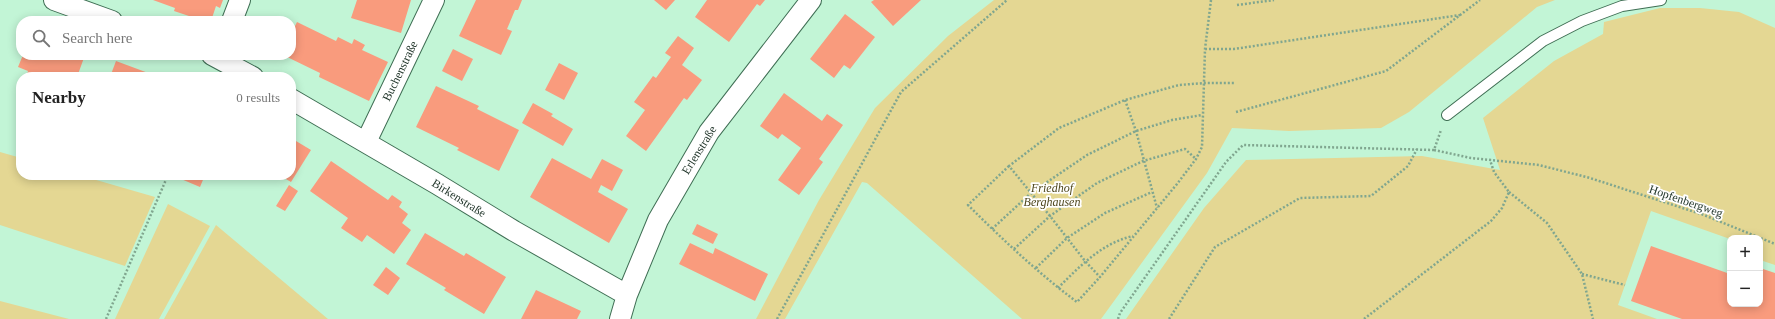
<!DOCTYPE html>
<html lang="en">
<head>
<meta charset="utf-8">
<style>
	:root { --surface:#fff; --page:#f6f6f6; --text:#222; --muted:#767676; --line:#e0e0e0 }
	body { margin:0; font-family:Georgia,serif; background:var(--page); color:var(--text) }
	.controls { position:absolute; right:12px; bottom:12px; display:grid; overflow:hidden; border-radius:8px; box-shadow:0 2px 10px #0003 }
	.controls button { width:36px; height:36px; display:grid; place-items:center; padding:0; border:0; border-bottom:1px solid var(--line); background:var(--surface); color:var(--text); font:20px sans-serif }
	.list { margin:0; padding:0; list-style:none }
	h2 { display:flex; justify-content:space-between; align-items:center; height:52px; margin:0; padding:0 16px; font-size:17px }
	h2 small { font-size:13px; font-weight:400; color:var(--muted) }
	.icon { flex:none; width:22px; height:22px; fill:none; stroke:currentColor; stroke-width:2; stroke-linecap:round; stroke-linejoin:round }
	.map { position:relative; flex:none; width:1775px; height:319px; overflow:hidden }
	.search { position:absolute; background:var(--surface); box-shadow:0 2px 10px #0003; left:16px; top:16px; width:280px; height:44px; display:flex; align-items:center; gap:10px; box-sizing:border-box; padding:0 14px; border-radius:16px; color:var(--muted); font-size:15px }
	.panel { position:absolute; background:var(--surface); box-shadow:0 2px 10px #0003; left:16px; top:72px; width:280px; height:108px; border-radius:16px }
	.map>svg:first-child { display:block }
	.green { fill:#e4d793 }
	.building { fill:#f99b7d }
	.lines { fill:none; stroke-linecap:round; stroke-linejoin:round }
	.lane-casing { stroke:#3f6e54; stroke-width:12 }
	.street-casing { stroke:#3f6e54; stroke-width:22 }
	.path { stroke:#80a68f; stroke-width:2.5; stroke-dasharray:2 2; stroke-linecap:butt }
	.lane { stroke:#fff; stroke-width:10 }
	.street { stroke:#fff; stroke-width:20 }
	.labels { text-anchor:middle; dominant-baseline:central; stroke-width:3.5; stroke-linejoin:round; paint-order:stroke }
	.street-label { font-size:12px; fill:#21352a; stroke:#fff }
	.park-label { font-size:12px; font-style:italic; fill:#4e461c; stroke:#fff }
</style>
</head>
<body>
<div class="map">
<svg width="1775" height="319" viewBox="0 0 1775 319">
	<rect width="100%" height="100%" fill="#c2f5d6"/>
	<path class="green" d="M 994,0 L 1555,0 L 1537,7 L 1409,112 L 1381,128 L 1289,131 L 1232,128 L 1207,173 L 1101,319 L 1022,319 L 867,183 L 862,182 L 785,319 L 756,319 L 819,200 L 875,108 L 948,36 Z
		M 1660,8 L 1700,8 L 1739,12 L 1775,28 L 1775,265 L 1760,260 L 1760,238 L 1730,239 L 1651,211 L 1618,305 L 1657,319 L 1126,319 L 1204,208 L 1246,160 L 1422,156 L 1500,170 L 1483,118 L 1554,61 L 1603,34 L 1604,22 Z
		M 0,152 L 21,158 L 21,175 L 79,175 L 155,197 L 125,266 L 0,225 Z
		M 168,204 L 210,226 L 159,319 L 115,319 Z
		M 216,225 L 328,319 L 164,319 Z
		M 0,301 L 69,319 L 0,319 Z"/>
	<path class="building" d="M 153,0 L 223,0 L 220,8 L 216,6 L 211,21 L 204,21 L 174,11 L 175,8 Z
		M 357,0 L 411,0 L 401,33 L 351,18 Z
		M 476,0 L 522,0 L 518,10 L 515,10 L 507,29 L 512,31 L 501,55 L 459,36 Z
		M 654,0 L 675,0 L 666,10 Z
		M 707,0 L 765,0 L 760,6 L 757,4 L 729,42 L 695,17 Z
		M 874,0 L 921,0 L 893,26 L 871,2 Z
		M 845,14 L 875,37 L 850,69 L 844,65 L 834,78 L 810,59 Z
		M 297,22 L 336,41 L 338,37 L 352,44 L 354,39 L 365,45 L 362,50 L 388,62 L 369,101 L 319,77 L 320,73 L 283,55 L 291,55 L 291,34 Z
		M 678,36 L 694,48 L 682,65 L 702,80 L 687,100 L 684,98 L 646,151 L 626,136 L 645,110 L 634,102 L 653,76 L 656,78 L 671,57 L 665,53 Z
		M 453,49 L 473,59 L 462,81 L 442,71 Z
		M 23,55 L 85,55 L 77,77 L 26,77 L 28,71 L 18,67 Z
		M 116,61 L 159,77 L 110,77 Z
		M 559,63 L 578,73 L 564,100 L 545,90 Z
		M 436,86 L 479,106 L 477,109 L 519,130 L 499,171 L 457,150 L 459,148 L 416,127 Z
		M 784,93 L 822,121 L 827,114 L 843,125 L 819,159 L 823,162 L 799,195 L 778,180 L 801,148 L 782,134 L 778,139 L 760,126 Z
		M 533,103 L 553,114 L 551,116 L 573,129 L 563,146 L 522,123 Z
		M 291,138 L 311,150 L 291,182 L 279,175 L 291,175 Z
		M 552,158 L 591,179 L 602,159 L 623,170 L 612,191 L 601,185 L 598,192 L 628,209 L 609,243 L 530,197 Z
		M 331,161 L 388,200 L 392,195 L 402,202 L 399,207 L 408,214 L 402,223 L 411,230 L 394,254 L 367,235 L 362,242 L 341,228 L 348,218 L 310,191 Z
		M 182,175 L 205,175 L 200,187 L 181,179 Z
		M 289,185 L 298,191 L 285,211 L 276,206 Z
		M 697,224 L 718,234 L 713,244 L 692,234 Z
		M 425,233 L 464,256 L 466,253 L 506,277 L 484,314 L 444,290 L 446,288 L 406,264 Z
		M 690,243 L 713,254 L 715,248 L 768,274 L 755,301 L 679,264 Z
		M 1651,246 L 1730,274 L 1730,304 L 1760,304 L 1760,268 L 1775,273 L 1775,319 L 1682,319 L 1631,301 Z
		M 386,267 L 400,278 L 388,295 L 373,285 Z
		M 536,290 L 581,311 L 577,319 L 521,319 Z"/>
	<g class="lines">
		<defs>
			<path id="lane" d="M 1447,115 L 1543,41 L 1582,21 L 1622,6 L 1661,0"/>
			<path id="street" d="M 54,0 L 112,21
				M 232,21 L 240,0
				M 212,55 L 253,77
				M 291,99 L 437,184 L 514,231 L 627,295
				M 366,142 L 434,0
				M 620,319 L 627,295 L 658,220 L 709,132 L 811,0"/>
		</defs>
		<use href="#lane" class="lane-casing"/>
		<use href="#street" class="street-casing"/>
		<path class="path" d="M 1211,0 L 1205,49 L 1202,147 L 1196,159 L 1177,184 L 1100,277 L 1085,261 L 1050,216 L 1009,166 L 1059,128 L 1125,100 L 1179,85 L 1205,83 L 1234,83
			M 1237,5 L 1274,0
			M 1205,49 L 1234,49 L 1460,15
			M 1125,100 L 1136,131 L 1157,208
			M 1236,112 L 1386,71 L 1480,0
			M 1434,150 L 1471,158 L 1539,165 L 1590,178 L 1704,215 L 1775,244
			M 1009,166 L 968,205 C 1002,239 1038,273 1077,302 L 1100,277
			M 1509,192 L 1547,223 L 1582,274 L 1593,319
			M 992,229 L 1031,193 L 1087,155 L 1136,131 L 1172,120 L 1202,115
			M 1014,249 L 1050,216 L 1097,183 L 1143,161 L 1185,149 L 1196,159
			M 1036,268 L 1067,238 L 1105,213 L 1152,192
			M 1582,274 L 1625,285
			M 1058,288 C 1080,266 1102,243 1133,236
			M 106,319 L 168,175
			M 777,319 L 901,92 L 1007,0
			M 1118,319 L 1120,313 L 1226,162 L 1243,145 L 1434,150 L 1441,130
			M 1169,319 L 1215,247 L 1300,198 L 1371,196 L 1408,166 L 1417,149
			M 1364,319 L 1491,221 L 1502,208 L 1509,192 L 1494,172 L 1490,160"/>
		<use href="#lane" class="lane"/>
		<use href="#street" class="street"/>
	</g>
	<g class="labels">
		<g class="street-label">
			<text transform="translate(400 71) rotate(-64)">Buchenstraße</text>
			<text transform="translate(699 150) rotate(-58)">Erlenstraße</text>
			<text transform="translate(459 198) rotate(32)">Birkenstraße</text>
			<text transform="translate(1686 201) rotate(19)">Hopfenbergweg</text>
		</g>
		<g class="park-label">
			<text x="1052" y="188">Friedhof<tspan x="1052" dy="14">Berghausen</tspan></text>
		</g>
	</g>
</svg>
<div class="controls">
<button>+</button>
<button>−</button>
</div>
<div class="search"><svg class="icon" aria-label="search" viewBox="0 0 24 24"><circle cx="10" cy="10" r="6"/><path d="M15 15l6 6"/></svg>Search here</div>
<section class="panel">
<h2>Nearby<small>0 results</small></h2>
<ul class="list">
</ul>
</section>
</div>
</body>
</html>
